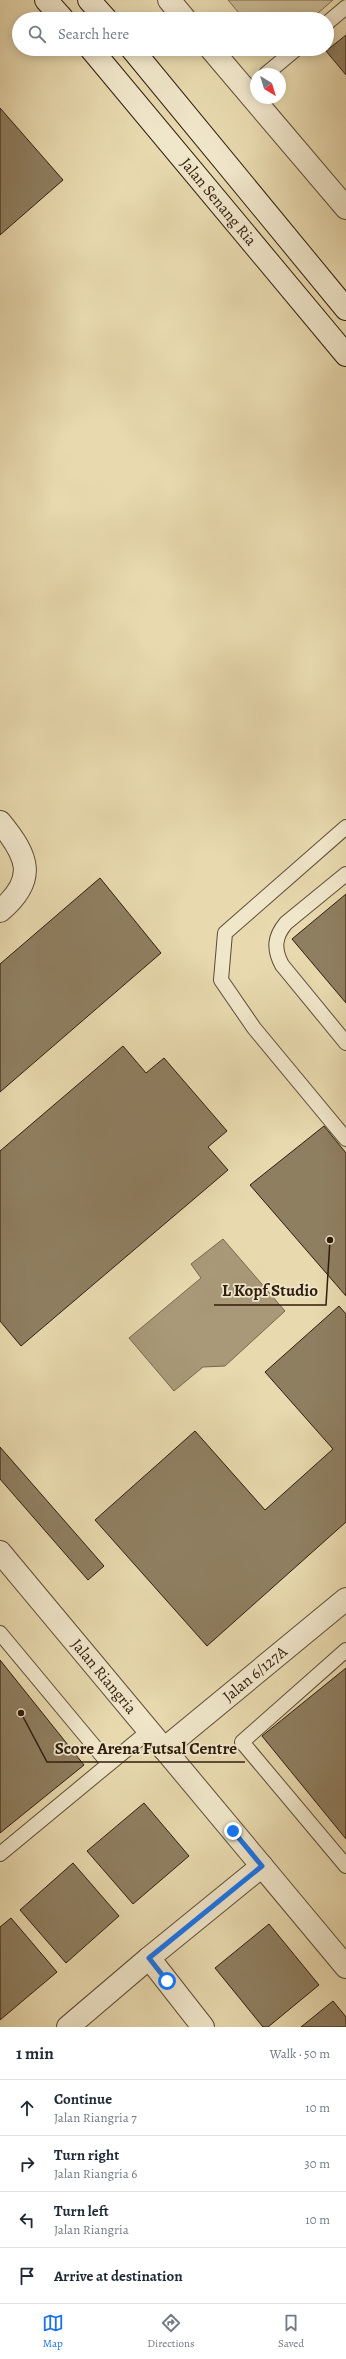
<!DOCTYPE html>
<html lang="en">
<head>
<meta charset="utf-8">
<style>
	:root { --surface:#fff; --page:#f6f6f7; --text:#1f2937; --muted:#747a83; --line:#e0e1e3; --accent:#1a73e8 }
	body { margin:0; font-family:Alegreya,serif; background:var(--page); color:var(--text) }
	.compass { position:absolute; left:250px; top:68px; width:36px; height:36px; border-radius:50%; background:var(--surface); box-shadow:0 2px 10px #0003; rotate:142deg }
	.stop { position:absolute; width:12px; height:12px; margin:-9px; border:3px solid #1a73e8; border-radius:50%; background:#fff }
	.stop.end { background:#1a73e8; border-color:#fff; box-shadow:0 1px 4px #0008 }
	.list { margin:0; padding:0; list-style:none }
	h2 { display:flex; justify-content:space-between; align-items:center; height:52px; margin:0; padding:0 16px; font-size:17px }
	h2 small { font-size:13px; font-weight:400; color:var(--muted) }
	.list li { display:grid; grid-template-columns:26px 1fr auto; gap:12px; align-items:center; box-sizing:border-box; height:56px; padding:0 16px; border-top:1px solid var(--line) }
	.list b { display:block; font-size:15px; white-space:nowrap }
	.list p { margin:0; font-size:13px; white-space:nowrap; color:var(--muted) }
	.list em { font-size:13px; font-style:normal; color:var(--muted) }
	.icon { flex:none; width:22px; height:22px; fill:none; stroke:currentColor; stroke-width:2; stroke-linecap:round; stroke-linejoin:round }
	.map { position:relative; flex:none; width:346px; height:2027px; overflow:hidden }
	.search { position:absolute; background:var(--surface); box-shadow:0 2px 10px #0003; left:12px; right:12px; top:12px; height:44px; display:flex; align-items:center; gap:10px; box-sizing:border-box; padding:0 14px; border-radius:22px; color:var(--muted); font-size:15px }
	.sheet { height:276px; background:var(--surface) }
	nav { display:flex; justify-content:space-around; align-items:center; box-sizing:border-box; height:56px; border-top:1px solid var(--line); background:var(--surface); font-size:11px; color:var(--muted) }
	nav a { display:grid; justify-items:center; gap:2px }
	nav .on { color:var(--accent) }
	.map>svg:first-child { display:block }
	.green { fill:#c9b993; stroke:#7c6b50 }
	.water { fill:#a99978; stroke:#78674e }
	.building { fill:#8f7f61; stroke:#2f1d0e }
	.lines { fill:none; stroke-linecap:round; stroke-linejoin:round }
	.lane-casing { stroke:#5d4c36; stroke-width:16 }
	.street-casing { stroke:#5d4c36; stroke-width:24 }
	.secondary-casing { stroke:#2f1d0e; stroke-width:24 }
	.lane { stroke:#f0e6ca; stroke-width:14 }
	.street { stroke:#f0e6ca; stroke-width:22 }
	.secondary { stroke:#f0e6ca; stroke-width:22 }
	.route { stroke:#1a73e8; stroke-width:5 }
	.labels { text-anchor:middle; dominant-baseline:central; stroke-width:3.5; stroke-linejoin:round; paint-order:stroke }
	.street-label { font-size:16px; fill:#2f1d0e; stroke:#f0e6ca }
	.leader { fill:none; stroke:#2f1d0e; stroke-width:1.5 }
	.callout-dot { fill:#2f1d0e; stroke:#f0e6ca; stroke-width:1.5 }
	.callout-label { font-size:17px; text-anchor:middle; font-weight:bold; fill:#2f1d0e; stroke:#f0e6ca; stroke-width:3.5; stroke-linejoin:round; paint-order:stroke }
</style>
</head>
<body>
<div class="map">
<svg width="346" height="2027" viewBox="0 0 346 2027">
	<rect width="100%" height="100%" fill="#e8d9ae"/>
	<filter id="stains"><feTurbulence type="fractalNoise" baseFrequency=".005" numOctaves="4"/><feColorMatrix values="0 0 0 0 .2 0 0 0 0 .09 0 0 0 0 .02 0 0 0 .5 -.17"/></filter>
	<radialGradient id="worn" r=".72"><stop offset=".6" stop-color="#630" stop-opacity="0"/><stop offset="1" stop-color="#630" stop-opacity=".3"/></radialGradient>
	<path class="green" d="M 228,0 L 333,0 L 311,19 L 244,19 Z"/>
	<path class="water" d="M 223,1239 L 285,1311 L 225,1366 L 203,1367 L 174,1391 L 129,1338 L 201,1278 L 191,1264 Z"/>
	<path class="building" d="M 346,35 L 346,75 L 326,51 Z
		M 0,108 L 63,180 L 0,235 Z
		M 100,878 L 161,953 L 0,1092 L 0,964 Z
		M 346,894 L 346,1003 L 292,939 Z
		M 123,1046 L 146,1073 L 164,1058 L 227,1131 L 208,1147 L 228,1170 L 21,1346 L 0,1321 L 0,1151 Z
		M 324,1126 L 346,1153 L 346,1296 L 250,1185 Z
		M 339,1306 L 346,1314 L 346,1522 L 207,1646 L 95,1520 L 195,1431 L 265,1510 L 333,1449 L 265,1372 Z
		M 0,1447 L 104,1566 L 88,1580 L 0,1479 Z
		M 0,1660 L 84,1765 L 0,1833 Z
		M 346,1668 L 346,1839 L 262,1736 Z
		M 144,1803 L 189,1856 L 133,1904 L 87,1851 Z
		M 73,1863 L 119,1916 L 66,1963 L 20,1910 Z
		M 11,1918 L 57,1972 L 0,2020 L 0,1927 Z
		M 269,1924 L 319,1985 L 268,2027 L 263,2027 L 215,1968 Z
		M 333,2001 L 346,2017 L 346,2027 L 301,2027 Z"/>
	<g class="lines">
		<defs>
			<path id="lane" d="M 327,23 L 346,7
				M 266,74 L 296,49
				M 346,827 L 225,933 L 221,980 L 254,1028 L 346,1139
				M 346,874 L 286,923 C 275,936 273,948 282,965 L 346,1043
				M 0,1633 L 109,1764 L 0,1854
				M 346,1650 L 242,1742 L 346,1866
				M 109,1764 L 149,1731"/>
			<g id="street">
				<path d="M 169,0 L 185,19"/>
				<path d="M 211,49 L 346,208"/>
				<path d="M 0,822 C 28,856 38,879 0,911"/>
				<path id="s1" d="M 0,1552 L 346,1967"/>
				<path id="s2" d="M 164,1749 L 346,1599"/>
				<path d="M 149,1958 L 203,2027"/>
				<path d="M 68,2027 L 149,1958 L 262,1866"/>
			</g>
			<g id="secondary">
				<path d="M 46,0 L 63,19"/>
				<path d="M 89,0 L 106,19"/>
				<path id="s3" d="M 91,49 L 346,355"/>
				<path d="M 132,49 L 346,309"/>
			</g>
		</defs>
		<use href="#lane" class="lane-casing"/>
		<use href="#street" class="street-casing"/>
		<use href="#secondary" class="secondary-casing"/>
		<use href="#lane" class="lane"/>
		<use href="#street" class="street"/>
		<use href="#secondary" class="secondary"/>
	</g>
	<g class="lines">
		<path class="route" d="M 167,1981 L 149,1958 L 262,1866 L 233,1831"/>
	</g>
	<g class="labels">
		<g class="street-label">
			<text stroke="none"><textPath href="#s3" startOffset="199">Jalan Senang Ria</textPath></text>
			<text stroke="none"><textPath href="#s2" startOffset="118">Jalan 6/127A</textPath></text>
			<text stroke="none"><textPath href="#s1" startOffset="162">Jalan Riangria</textPath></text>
		</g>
	</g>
	<path class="leader" d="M330 1240L326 1305H214M21 1713L47 1762H245"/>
	<g class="callout-dot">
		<circle cx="330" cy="1240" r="4"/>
		<circle cx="21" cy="1713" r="4"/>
	</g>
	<g class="callout-label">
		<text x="270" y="1296">L Kopf Studio</text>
		<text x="146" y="1754">Score Arena Futsal Centre</text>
	</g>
	<rect width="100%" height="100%" filter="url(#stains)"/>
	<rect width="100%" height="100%" fill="url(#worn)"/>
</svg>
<svg class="compass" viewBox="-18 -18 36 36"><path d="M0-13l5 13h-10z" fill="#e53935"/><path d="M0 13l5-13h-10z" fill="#747a83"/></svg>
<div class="stop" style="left:167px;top:1981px"></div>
<div class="stop end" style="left:233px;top:1831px"></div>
<div class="search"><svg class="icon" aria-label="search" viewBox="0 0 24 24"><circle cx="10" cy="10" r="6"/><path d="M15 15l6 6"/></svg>Search here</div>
</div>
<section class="sheet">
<h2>1 min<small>Walk · 50 m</small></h2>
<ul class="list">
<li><svg class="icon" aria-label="ahead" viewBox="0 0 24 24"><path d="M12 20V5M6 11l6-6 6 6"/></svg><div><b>Continue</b><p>Jalan Riangria 7</p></div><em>10 m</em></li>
<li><svg class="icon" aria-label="right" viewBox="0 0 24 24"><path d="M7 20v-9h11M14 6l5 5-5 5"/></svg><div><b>Turn right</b><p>Jalan Riangria 6</p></div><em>30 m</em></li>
<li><svg class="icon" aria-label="left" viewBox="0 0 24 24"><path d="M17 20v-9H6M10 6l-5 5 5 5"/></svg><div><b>Turn left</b><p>Jalan Riangria</p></div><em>10 m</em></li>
<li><svg class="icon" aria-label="arrive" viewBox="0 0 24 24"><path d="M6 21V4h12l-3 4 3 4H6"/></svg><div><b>Arrive at destination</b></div></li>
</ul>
</section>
<nav>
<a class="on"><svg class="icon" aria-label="map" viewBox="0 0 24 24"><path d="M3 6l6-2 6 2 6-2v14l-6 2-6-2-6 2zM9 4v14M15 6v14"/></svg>Map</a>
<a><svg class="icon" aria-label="directions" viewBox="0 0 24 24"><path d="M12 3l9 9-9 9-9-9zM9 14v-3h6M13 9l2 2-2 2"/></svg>Directions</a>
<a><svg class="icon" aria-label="saved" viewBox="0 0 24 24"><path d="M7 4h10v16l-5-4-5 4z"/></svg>Saved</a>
</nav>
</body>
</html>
